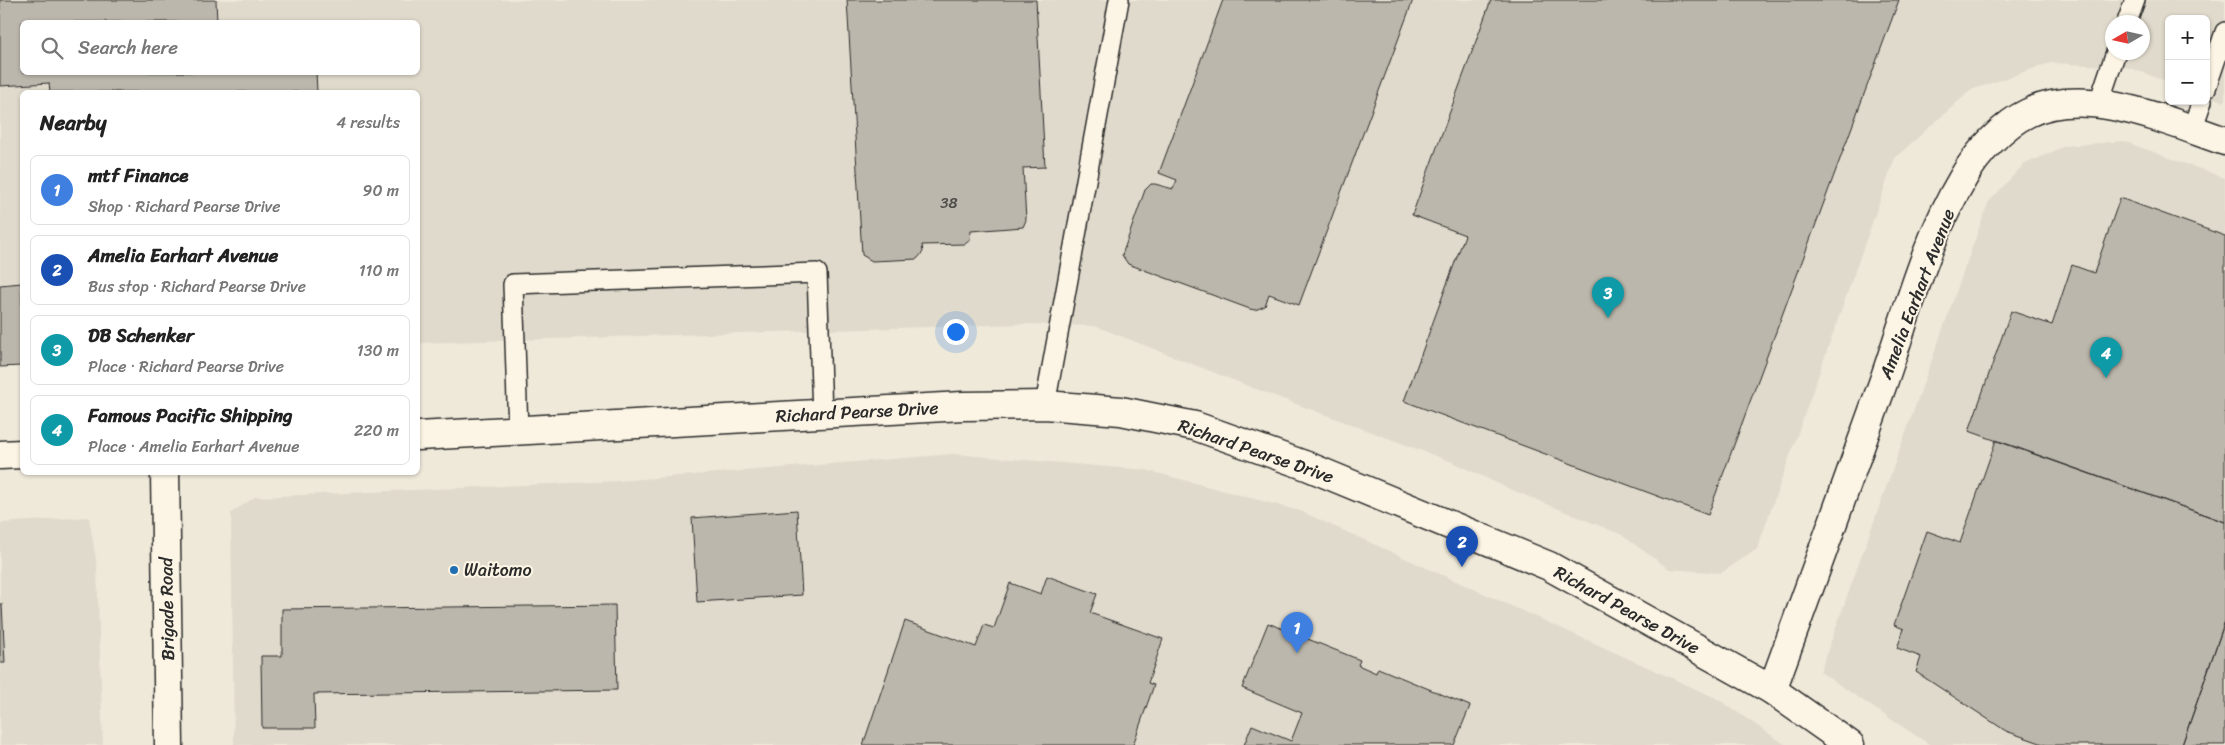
<!DOCTYPE html>
<html lang="en">
<head>
<meta charset="utf-8">
<style>
	:root { --surface:#fff; --page:#f2f2f2; --text:#222; --muted:#767676; --line:#e0e0e0; --accent:#1f6fb2 }
	body { margin:0; font-family:Sriracha,sans-serif; background:var(--page); color:var(--text) }
	.controls { position:absolute; right:15px; top:15px; display:grid; overflow:hidden; border-radius:8px; box-shadow:0 1px 4px #0004 }
	.controls button { width:45px; height:45px; display:grid; place-items:center; padding:0; border:0; border-bottom:1px solid var(--line); background:var(--surface); color:var(--text); font:25px sans-serif }
	.compass { position:absolute; left:2105px; top:15px; width:45px; height:45px; border-radius:50%; background:var(--surface); box-shadow:0 1px 4px #0004; rotate:261deg }
	.you { position:absolute; left:955px; top:331px; width:18px; height:18px; margin:-12px; border:4px solid #fff; border-radius:50%; background:#1a73e8; box-shadow:0 0 0 8px #1a73e833 }
	.badge { display:grid; place-items:center; width:32px; height:32px; border-radius:50%; background:var(--accent); color:#fff; font-size:16px; font-weight:700 }
	.pin { position:absolute; translate:-50% -41px; filter:drop-shadow(0 1px 2px #0008) }
	.pin::after { content:''; position:absolute; top:26px; width:18px; height:15px; background:inherit; clip-path:polygon(0 0,100% 0,50% 100%) }
	.list { margin:0; padding:0; list-style:none }
	h2 { display:flex; justify-content:space-between; align-items:center; height:65px; margin:0; padding:0 20px; font-size:21px }
	h2 small { font-size:16px; font-weight:400; color:var(--muted) }
	.list li { display:grid; grid-template-columns:32px 1fr auto; gap:15px; align-items:center; box-sizing:border-box; height:70px; margin:0 10px 10px; padding:0 10px; border:1px solid var(--line); border-radius:8px }
	.list b { display:block; font-size:19px; white-space:nowrap }
	.list p { margin:0; font-size:16px; white-space:nowrap; color:var(--muted) }
	.list em { font-size:16px; font-style:normal; color:var(--muted) }
	.icon { flex:none; width:28px; height:28px; fill:none; stroke:currentColor; stroke-width:2; stroke-linecap:round; stroke-linejoin:round }
	.map { position:relative; flex:none; width:2225px; height:745px; overflow:hidden }
	.search { position:absolute; background:var(--surface); box-shadow:0 1px 4px #0004; left:20px; top:20px; width:400px; height:55px; display:flex; align-items:center; gap:12px; box-sizing:border-box; padding:0 18px; border-radius:8px; color:var(--muted); font-size:19px }
	.panel { position:absolute; background:var(--surface); box-shadow:0 1px 4px #0004; left:20px; top:90px; width:400px; height:385px; border-radius:8px }
	.map>svg:first-child { display:block }
	.built { fill:#e0dacc; fill-rule:evenodd }
	.building { fill:#bcb7ac; stroke:#2b2b2b }
	.lines { fill:none; stroke-linecap:round; stroke-linejoin:round }
	.lane-casing { stroke:#2b2b2b; stroke-width:22 }
	.street-casing { stroke:#2b2b2b; stroke-width:31 }
	.secondary-casing { stroke:#2b2b2b; stroke-width:31 }
	.lane { stroke:#fcf5e5; stroke-width:19 }
	.street { stroke:#fcf5e5; stroke-width:28 }
	.secondary { stroke:#fcf5e5; stroke-width:28 }
	.poi-dot { fill:#1f6fb2; stroke:#fcf5e5; stroke-width:2 }
	.labels { text-anchor:middle; dominant-baseline:central; stroke-width:4; stroke-linejoin:round; paint-order:stroke }
	.number-label { font-size:15px; fill:#4f4e4b }
	.street-label { font-size:18px; fill:#2b2b2b; stroke:#fcf5e5 }
	.poi-label { font-size:18px; fill:#2b2b2b; stroke:#fcf5e5; text-anchor:start }
</style>
</head>
<body>
<div class="map">
<svg width="2225" height="745" viewBox="0 0 2225 745">
	<rect width="100%" height="100%" fill="#efe9da"/>
	<filter id="ink" filterUnits="userSpaceOnUse"><feTurbulence type="fractalNoise" baseFrequency=".02" numOctaves="2"/><feDisplacementMap in="SourceGraphic" scale="10" xChannelSelector="R" yChannelSelector="G"/><feConvolveMatrix kernelMatrix="1 2 1 2 8 2 1 2 1" color-interpolation-filters="sRGB"/></filter>
	<g filter="url(#ink)">
		<path class="built" d="M 0,0 L 2225,0 L 2225,102 L 2206,95 L 2206,19 L 2169,19 L 2169,82 L 2127,67 L 2050,63 L 1971,90 L 1895,158 L 1757,549 L 1721,573 L 1669,569 L 1620,534 L 1505,487 L 1452,462 L 1261,391 L 1095,326 L 1026,324 L 418,343 L 418,92 L 22,92 L 22,360 L 0,361 ZM 22,22 L 418,22 L 418,72 L 22,72 ZM 2112,22 L 2142,22 L 2142,52 L 2112,52 Z
			M 2123,141 L 2225,178 L 2225,745 L 1930,745 L 1820,672 L 1988,203 L 2023,165 L 2065,146 Z
			M 953,454 L 1146,470 L 1300,511 L 1716,698 L 1786,745 L 234,745 L 231,513 L 255,497 L 618,481 Z
			M 89,517 L 97,566 L 103,745 L 0,745 L 0,523 Z"/>
		<path class="building" d="M 0,0 L 216,0 L 217,22 L 22,22 L 22,72 L 316,72 L 317,92 L 50,92 L 49,83 L 0,86 Z
			M 847,0 L 1036,0 L 1045,167 L 1023,168 L 1026,220 L 1023,227 L 971,231 L 970,240 L 965,244 L 922,245 L 923,252 L 917,259 L 872,261 L 862,255 Z
			M 1223,0 L 1413,0 L 1299,305 L 1269,294 L 1265,306 L 1255,310 L 1250,309 L 1128,264 L 1122,255 L 1145,190 L 1151,184 L 1155,184 L 1173,189 L 1177,180 L 1159,173 Z
			M 1491,0 L 1899,0 L 1708,515 L 1404,401 L 1465,235 L 1412,215 Z
			M 2120,198 L 2225,236 L 2225,522 L 1969,431 L 2011,311 L 2052,325 L 2072,265 L 2094,273 Z
			M 22,283 L 22,366 L 0,367 L 0,285 Z
			M 1996,440 L 2225,522 L 2225,621 L 2182,745 L 2046,745 L 2006,731 L 1916,672 L 1921,657 L 1897,648 L 1904,629 L 1894,625 L 1927,531 L 1960,543 Z
			M 797,510 L 802,595 L 697,602 L 692,518 Z
			M 1047,576 L 1097,594 L 1090,613 L 1163,639 L 1148,683 L 1154,685 L 1133,745 L 863,745 L 905,621 L 976,647 L 984,625 L 994,628 L 1010,583 L 1041,594 Z
			M 0,604 L 2,604 L 5,663 L 0,663 Z
			M 615,605 L 617,690 L 314,694 L 315,728 L 262,728 L 261,656 L 282,656 L 282,609 Z
			M 2225,621 L 2225,745 L 2182,745 L 2203,685 Z
			M 1268,623 L 1360,660 L 1358,665 L 1376,673 L 1378,668 L 1470,706 L 1454,745 L 1244,745 L 1252,725 L 1291,741 L 1302,713 L 1242,688 Z"/>
		<g class="lines">
			<defs>
				<path id="lane" d="M 2127,22 L 2135,0
					M 2206,88 L 2225,32
					M 2098,105 L 2116,52
					M 2192,130 L 2202,101
					M 1045,405 L 1119,0
					M 518,431 L 513,284 L 817,273 L 822,414"/>
				<path id="street" d="M 165,472 L 169,745
					M 1772,690 C 1809,588 1847,485 1883,383 C 1907,314 1926,240 1963,178 C 1976,154 2004,124 2028,113 C 2086,84 2169,122 2225,141"/>
				<path id="secondary" d="M 418,436 L 963,406 L 1045,405 L 1121,411 L 1195,426 L 1307,466 L 1549,566 L 1772,690 L 1850,745
					M 0,455 L 22,454"/>
			</defs>
			<use href="#lane" class="lane-casing"/>
			<use href="#street" class="street-casing"/>
			<use href="#secondary" class="secondary-casing"/>
			<use href="#lane" class="lane"/>
			<use href="#street" class="street"/>
			<use href="#secondary" class="secondary"/>
		</g>
	</g>
	<circle class="poi-dot" cx="454" cy="570" r="5"/>
	<g class="labels">
		<g class="number-label">
			<text x="949" y="203">38</text>
		</g>
		<g class="street-label">
			<text transform="translate(1917 294) rotate(-69)">Amelia Earhart Avenue</text>
			<text transform="translate(857 412) rotate(-3)">Richard Pearse Drive</text>
			<text transform="translate(1256 451) rotate(19)">Richard Pearse Drive</text>
			<text transform="translate(167 609) rotate(-91)">Brigade Road</text>
			<text transform="translate(1627 610) rotate(29)">Richard Pearse Drive</text>
		</g>
		<g class="poi-label">
			<text x="464" y="570">Waitomo</text>
		</g>
	</g>
</svg>
<div class="controls">
<button>+</button>
<button>−</button>
</div>
<svg class="compass" viewBox="-18 -18 36 36"><path d="M0-13l5 13h-10z" fill="#e53935"/><path d="M0 13l5-13h-10z" fill="#767676"/></svg>
<div class="you"></div>
<div class="pin badge" style="left:1297px;top:653px;background:#3f7fe0">1</div>
<div class="pin badge" style="left:1462px;top:567px;background:#1a4fb4">2</div>
<div class="pin badge" style="left:1608px;top:318px;background:#0f9aa8">3</div>
<div class="pin badge" style="left:2106px;top:378px;background:#0f9aa8">4</div>
<div class="search"><svg class="icon" aria-label="search" viewBox="0 0 24 24"><circle cx="10" cy="10" r="6"/><path d="M15 15l6 6"/></svg>Search here</div>
<section class="panel">
<h2>Nearby<small>4 results</small></h2>
<ul class="list">
<li><span class="badge" style="background:#3f7fe0">1</span><div><b>mtf Finance</b><p>Shop · Richard Pearse Drive</p></div><em>90 m</em></li>
<li><span class="badge" style="background:#1a4fb4">2</span><div><b>Amelia Earhart Avenue</b><p>Bus stop · Richard Pearse Drive</p></div><em>110 m</em></li>
<li><span class="badge" style="background:#0f9aa8">3</span><div><b>DB Schenker</b><p>Place · Richard Pearse Drive</p></div><em>130 m</em></li>
<li><span class="badge" style="background:#0f9aa8">4</span><div><b>Famous Pacific Shipping</b><p>Place · Amelia Earhart Avenue</p></div><em>220 m</em></li>
</ul>
</section>
</div>
</body>
</html>
